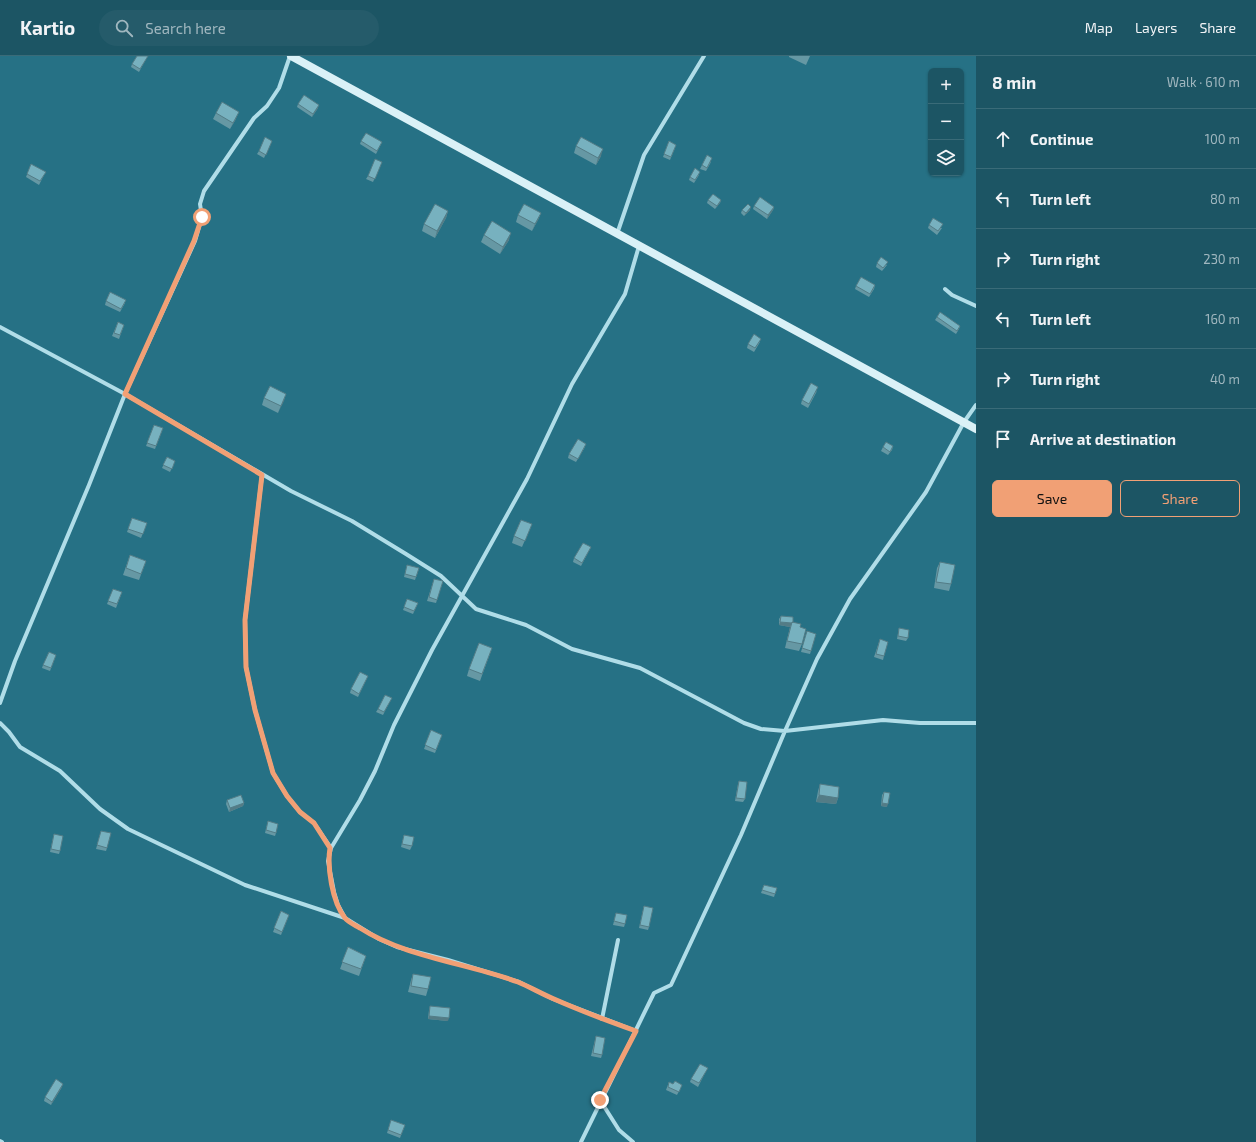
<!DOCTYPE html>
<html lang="en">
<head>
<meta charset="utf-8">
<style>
	:root { --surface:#1c5564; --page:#255b6a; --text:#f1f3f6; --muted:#a0b7bf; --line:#3a6b78; --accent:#f1a075 }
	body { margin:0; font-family:"Exo 2",sans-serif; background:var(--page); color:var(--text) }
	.controls { position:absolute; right:12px; top:12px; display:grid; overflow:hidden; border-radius:6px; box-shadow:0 1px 3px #0004 }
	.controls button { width:36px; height:36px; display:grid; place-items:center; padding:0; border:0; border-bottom:1px solid var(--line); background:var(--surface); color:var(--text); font:20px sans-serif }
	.stop { position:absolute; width:12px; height:12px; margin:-9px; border:3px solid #f1a075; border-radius:50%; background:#fff }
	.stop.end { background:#f1a075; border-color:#fff; box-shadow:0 1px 4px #0008 }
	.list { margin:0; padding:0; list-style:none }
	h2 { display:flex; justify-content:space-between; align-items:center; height:52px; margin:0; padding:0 16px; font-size:17px }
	h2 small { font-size:13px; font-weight:400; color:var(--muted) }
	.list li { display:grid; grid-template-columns:26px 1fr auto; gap:12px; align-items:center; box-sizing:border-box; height:60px; padding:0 16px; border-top:1px solid var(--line) }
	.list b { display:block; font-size:15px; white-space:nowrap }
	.list em { font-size:13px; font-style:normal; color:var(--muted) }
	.actions { display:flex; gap:8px; padding:12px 16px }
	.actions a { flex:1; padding:9px 0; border:1px solid var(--accent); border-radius:6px; text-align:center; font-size:14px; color:var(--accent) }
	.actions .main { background:var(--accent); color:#111 }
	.icon { flex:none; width:22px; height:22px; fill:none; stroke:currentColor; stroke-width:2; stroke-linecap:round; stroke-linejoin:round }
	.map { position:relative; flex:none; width:976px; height:1086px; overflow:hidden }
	header { display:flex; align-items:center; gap:24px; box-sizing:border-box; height:56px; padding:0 20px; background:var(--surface); border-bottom:1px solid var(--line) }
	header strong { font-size:19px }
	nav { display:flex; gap:22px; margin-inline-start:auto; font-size:14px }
	.search { width:280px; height:36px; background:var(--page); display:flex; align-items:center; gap:10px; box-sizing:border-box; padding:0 14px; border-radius:22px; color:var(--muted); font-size:15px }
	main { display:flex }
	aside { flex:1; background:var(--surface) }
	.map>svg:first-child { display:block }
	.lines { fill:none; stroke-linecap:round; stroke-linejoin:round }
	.street { stroke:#b0dde8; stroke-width:4 }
	.secondary { stroke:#daf1f7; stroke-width:8 }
	.wall { fill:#6698a4 }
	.shaded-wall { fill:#537c86 }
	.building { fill:#77b1bf; stroke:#537c86 }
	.route { stroke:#f1a075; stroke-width:5 }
</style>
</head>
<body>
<header>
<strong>Kartio</strong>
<div class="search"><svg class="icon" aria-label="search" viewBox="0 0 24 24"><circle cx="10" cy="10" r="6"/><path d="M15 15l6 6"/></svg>Search here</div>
<nav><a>Map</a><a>Layers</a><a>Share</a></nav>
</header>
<main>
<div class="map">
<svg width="976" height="1086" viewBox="0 0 976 1086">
	<rect width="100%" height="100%" fill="#267185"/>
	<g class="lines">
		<path class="street" d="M 617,178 L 644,99 L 704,0
			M 945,233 L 952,239 L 976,250
			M 0,271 L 125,338 L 195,185 L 202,161 L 200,148 L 204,135 L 254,62 L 267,50 L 279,32 L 290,0
			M 262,419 L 245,564 L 246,611 L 255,654 L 273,717 L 287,740 L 300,756 L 314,767 L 331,792
			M 0,647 L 15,605 L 89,429 L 125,338 L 291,435 L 352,465 L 406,498 L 441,520 L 476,553 L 526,569 L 572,593 L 640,612 L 744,667 L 761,673 L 785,675 L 883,664 L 920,667 L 976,667
			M 0,667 L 9,676 L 20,691 L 60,715 L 100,753 L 128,773 L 245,829 L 345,862
			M 602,963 L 618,884
			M 636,975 L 553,943 L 519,926 L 448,904 L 397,891 L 379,883 L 345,862 L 338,849 L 334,836 L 328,805 L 331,792 L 360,744 L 375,715 L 394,669 L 432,594 L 527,423 L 572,328 L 625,238 L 639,190
			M 600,1044 L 619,1074 L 633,1086
			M 0,1085 L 2,1086
			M 581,1086 L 654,937 L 671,929 L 741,779 L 785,675 L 817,603 L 850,543 L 926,436 L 964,366 L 976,349"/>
		<path class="secondary" d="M 291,0 L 976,373"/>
	</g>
	<path class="wall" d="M 789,0 L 810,0 L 806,9 L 789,1 Z
		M 146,3 L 139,16 L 131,11 L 132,8 Z
		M 298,48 L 318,52 L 312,61 L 297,51 Z
		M 216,57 L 236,63 L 230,73 L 213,63 Z
		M 272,85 L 264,102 L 257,98 L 259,95 Z
		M 361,85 L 382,86 L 376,98 L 360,88 Z
		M 669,85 L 676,89 L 670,104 L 663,101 Z
		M 576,90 L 601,100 L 596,109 L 574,97 Z
		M 382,106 L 373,126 L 366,123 L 368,120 Z
		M 711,106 L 706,115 L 700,113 L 702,109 Z
		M 31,108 L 44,119 L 39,129 L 26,121 Z
		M 699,119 L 694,127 L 689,124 L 690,121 Z
		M 708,144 L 721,144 L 720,147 L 715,153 L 707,147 Z
		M 754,150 L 774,151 L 773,154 L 767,163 L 753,153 Z
		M 742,154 L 750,154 L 744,160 L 741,157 Z
		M 448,155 L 446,162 L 435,182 L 422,175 L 424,168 Z
		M 541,157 L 538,164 L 532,175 L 516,166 L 518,159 Z
		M 929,169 L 942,172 L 937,179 L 928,172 Z
		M 484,179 L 509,184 L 500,198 L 481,186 Z
		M 877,207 L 887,209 L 882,215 L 876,211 Z
		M 875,229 L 874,233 L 869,241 L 855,233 L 856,230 Z
		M 106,245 L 125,247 L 120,256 L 105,249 Z
		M 937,261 L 960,270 L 959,273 L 956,278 L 935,264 Z
		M 118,266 L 124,269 L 119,283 L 112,280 Z
		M 760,286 L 754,296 L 747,292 L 748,288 Z
		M 817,335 L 808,352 L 801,348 L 802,344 Z
		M 286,338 L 278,357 L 262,349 L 264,342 Z
		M 154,369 L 163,372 L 155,393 L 146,390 Z
		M 893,390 L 892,394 L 888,399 L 881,395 L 883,391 Z
		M 585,391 L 576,406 L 568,402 L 569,398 Z
		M 167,401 L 175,405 L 170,416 L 162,412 Z
		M 132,462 L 147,467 L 141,482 L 127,476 Z
		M 532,468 L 522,491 L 512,487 L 514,480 Z
		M 591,491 L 581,510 L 573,506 L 574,502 Z
		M 130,499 L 146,505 L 139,524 L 123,519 Z
		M 940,506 L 951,528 L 949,535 L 934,532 L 937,512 Z
		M 407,509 L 419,512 L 415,524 L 404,521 Z
		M 434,523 L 443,525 L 436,547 L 427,545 Z
		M 113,533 L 122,536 L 116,552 L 107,548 Z
		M 407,543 L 418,547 L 413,558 L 403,554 Z
		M 781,560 L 800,571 L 802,588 L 799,595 L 785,592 L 790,571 L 779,569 L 779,563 Z
		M 899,572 L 908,582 L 906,585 L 897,583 Z
		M 806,578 L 811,595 L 810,598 L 801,596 Z
		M 880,583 L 884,600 L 883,604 L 874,601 Z
		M 492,592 L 480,625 L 467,620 L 469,613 Z
		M 56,599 L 50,615 L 42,612 L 43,609 Z
		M 368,620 L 358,641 L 350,637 L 351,633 Z
		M 390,645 L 383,659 L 376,656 L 378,653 Z
		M 431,674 L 442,679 L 435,697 L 424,693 Z
		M 739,725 L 745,743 L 743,746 L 735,745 L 738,728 Z
		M 820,728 L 838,742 L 836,748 L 816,746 L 818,735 Z
		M 884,736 L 887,751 L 881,750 L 882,739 Z
		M 227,744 L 244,747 L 243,750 L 229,756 L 226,748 Z
		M 268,765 L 276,777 L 275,780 L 265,777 Z
		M 101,775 L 107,792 L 106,795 L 96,793 Z
		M 54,778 L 60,795 L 59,798 L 50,796 L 53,782 Z
		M 404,779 L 412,790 L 410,794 L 401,791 Z
		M 764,829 L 777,832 L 774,841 L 761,837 Z
		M 644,850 L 649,871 L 648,874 L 639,872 Z
		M 281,855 L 289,859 L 281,879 L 273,876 Z
		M 616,857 L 625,868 L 624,871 L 613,869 Z
		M 348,891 L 366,900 L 359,920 L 340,913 Z
		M 413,918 L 428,933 L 426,940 L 408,936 L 411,924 Z
		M 430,950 L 448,965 L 428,963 L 429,954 Z
		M 596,980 L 602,999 L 601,1002 L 591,1000 Z
		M 706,1015 L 698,1031 L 690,1026 L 691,1023 Z
		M 669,1026 L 673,1028 L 682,1029 L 677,1039 L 666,1034 Z
		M 62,1031 L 51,1049 L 44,1045 L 45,1041 Z
		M 391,1064 L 405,1069 L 400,1082 L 387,1077 Z"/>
	<path class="shaded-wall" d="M 319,49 L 318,52 L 312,61 L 313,58 Z
		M 239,56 L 236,63 L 230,73 L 233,67 Z
		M 603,93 L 601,100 L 596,109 L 598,102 Z
		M 721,144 L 720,147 L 715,153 Z
		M 751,151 L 750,154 L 744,160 L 746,157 Z
		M 774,151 L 773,154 L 767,163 L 768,159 Z
		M 448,155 L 446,162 L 435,182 L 437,175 Z
		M 541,157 L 538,164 L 532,175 L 535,168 Z
		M 511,177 L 509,184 L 500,198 L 503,191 Z
		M 286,338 L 284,345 L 278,357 L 281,350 Z
		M 780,566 L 792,567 L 790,571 L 779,569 Z
		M 819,739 L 838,742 L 836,748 L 816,746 Z
		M 244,747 L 243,750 L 229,756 L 230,752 Z
		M 882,747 L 888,748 L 887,751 L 881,750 Z
		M 429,960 L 449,962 L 448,965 L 428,963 Z
		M 63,1028 L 62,1031 L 51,1049 L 52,1046 Z"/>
	<path class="building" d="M 137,0 L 148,0 L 140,13 L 132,8 Z
		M 304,39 L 319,49 L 313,58 L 298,48 Z
		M 222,46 L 239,56 L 233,67 L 216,57 Z
		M 366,77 L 382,86 L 377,95 L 361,85 Z
		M 265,81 L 272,85 L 266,99 L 259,95 Z
		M 581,81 L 603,93 L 598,102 L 576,90 Z
		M 669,85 L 676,89 L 671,101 L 664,98 Z
		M 707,99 L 712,102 L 707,112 L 702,109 Z
		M 375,103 L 382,106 L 375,123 L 368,120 Z
		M 31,108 L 46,116 L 40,125 L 27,118 Z
		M 695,112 L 700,116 L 695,124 L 690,121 Z
		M 713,138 L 721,144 L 717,150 L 708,144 Z
		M 760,141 L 774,151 L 768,159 L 754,150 Z
		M 435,148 L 448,155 L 437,175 L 424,168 Z
		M 524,148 L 541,157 L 535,168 L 518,159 Z
		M 748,148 L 751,151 L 746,157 L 742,154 Z
		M 933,162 L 943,168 L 938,175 L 929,169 Z
		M 492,165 L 511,177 L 503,191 L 484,179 Z
		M 881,201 L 888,206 L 883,212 L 877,207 Z
		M 861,221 L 875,229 L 870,238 L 856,230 Z
		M 110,236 L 126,244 L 121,253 L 106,245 Z
		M 940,256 L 960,270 L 957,275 L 937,261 Z
		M 118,266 L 124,269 L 120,279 L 114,277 Z
		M 754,278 L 761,283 L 755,292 L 748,288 Z
		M 811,327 L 818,331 L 809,348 L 802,344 Z
		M 270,330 L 286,338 L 281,350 L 264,342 Z
		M 154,369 L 163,372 L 156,390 L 147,387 Z
		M 578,383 L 586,388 L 578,403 L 569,398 Z
		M 886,386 L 893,390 L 890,396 L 883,391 Z
		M 167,401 L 175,405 L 172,413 L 163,409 Z
		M 132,462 L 147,467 L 143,478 L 128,473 Z
		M 521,464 L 532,468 L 525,485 L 514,480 Z
		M 583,487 L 591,491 L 582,507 L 574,502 Z
		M 130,499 L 146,505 L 141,518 L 126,512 Z
		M 940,506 L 955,509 L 951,528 L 936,526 Z
		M 407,509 L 419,512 L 416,521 L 405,518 Z
		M 434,523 L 443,525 L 437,544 L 429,541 Z
		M 113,533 L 122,536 L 117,548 L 108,545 Z
		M 407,543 L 418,547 L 414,555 L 404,551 Z
		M 781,560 L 793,561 L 793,566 L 792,567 L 780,566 Z
		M 792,566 L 801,568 L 800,571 L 806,573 L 802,588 L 787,585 Z
		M 899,572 L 909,574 L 908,582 L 898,580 Z
		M 807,575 L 816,578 L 811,595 L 802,592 Z
		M 880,583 L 888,586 L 884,600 L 876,598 Z
		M 479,587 L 492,592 L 482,618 L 469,613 Z
		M 49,596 L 56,599 L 51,612 L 43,609 Z
		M 360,616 L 368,620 L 359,638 L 351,633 Z
		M 385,639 L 392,642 L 384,656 L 378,653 Z
		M 431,674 L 442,679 L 436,694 L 425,689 Z
		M 739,725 L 747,726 L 745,743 L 736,742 Z
		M 820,728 L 839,731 L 838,742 L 819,739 Z
		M 884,736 L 890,737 L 888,748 L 882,747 Z
		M 241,739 L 244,747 L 230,752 L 227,744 Z
		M 268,765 L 278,768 L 276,777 L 266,774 Z
		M 101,775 L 111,777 L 107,792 L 97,789 Z
		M 54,778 L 63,780 L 60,795 L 51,793 Z
		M 404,779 L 414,781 L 412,790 L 402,788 Z
		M 764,829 L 777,832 L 775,838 L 762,834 Z
		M 644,850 L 653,852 L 649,871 L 640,869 Z
		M 281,855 L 289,859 L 282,876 L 274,872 Z
		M 616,857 L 627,859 L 625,868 L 614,865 Z
		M 348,891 L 366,900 L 361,913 L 342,906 Z
		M 413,918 L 431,921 L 428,933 L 411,930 Z
		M 430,950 L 450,952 L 449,962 L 429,960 Z
		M 596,980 L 605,982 L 602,999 L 593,997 Z
		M 700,1008 L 708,1012 L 699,1027 L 691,1023 Z
		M 56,1023 L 63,1028 L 52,1046 L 45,1041 Z
		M 675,1025 L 682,1029 L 679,1036 L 668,1031 L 669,1026 L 673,1028 Z
		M 391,1064 L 405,1069 L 401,1079 L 388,1074 Z"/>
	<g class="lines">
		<path class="route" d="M 202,161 L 194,185 L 125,338 L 262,419 L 245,564 L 246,611 L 255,654 L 273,717 L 287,740 L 300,756 L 314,767 L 330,792 C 327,811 332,846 345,862 C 348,866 355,869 360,872 C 405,901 467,907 518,926 C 530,931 542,938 554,943 C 581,955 608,965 636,975 L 600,1044"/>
	</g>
</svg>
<div class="controls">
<button>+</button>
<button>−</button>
<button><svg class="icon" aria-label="layers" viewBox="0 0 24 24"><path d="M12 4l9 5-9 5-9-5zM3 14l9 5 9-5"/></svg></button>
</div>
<div class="stop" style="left:202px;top:161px"></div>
<div class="stop end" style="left:600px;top:1044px"></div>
</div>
<aside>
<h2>8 min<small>Walk · 610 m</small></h2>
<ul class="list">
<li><svg class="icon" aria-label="ahead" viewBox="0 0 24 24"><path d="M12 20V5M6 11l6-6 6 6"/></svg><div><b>Continue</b></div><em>100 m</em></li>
<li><svg class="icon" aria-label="left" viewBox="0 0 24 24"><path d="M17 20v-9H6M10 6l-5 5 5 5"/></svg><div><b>Turn left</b></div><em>80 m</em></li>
<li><svg class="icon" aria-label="right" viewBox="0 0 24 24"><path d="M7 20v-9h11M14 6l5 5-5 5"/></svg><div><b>Turn right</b></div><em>230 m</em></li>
<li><svg class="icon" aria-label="left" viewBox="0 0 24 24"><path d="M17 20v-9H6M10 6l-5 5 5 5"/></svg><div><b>Turn left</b></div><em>160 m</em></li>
<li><svg class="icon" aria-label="right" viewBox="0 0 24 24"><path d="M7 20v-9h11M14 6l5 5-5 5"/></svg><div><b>Turn right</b></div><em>40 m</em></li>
<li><svg class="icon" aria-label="arrive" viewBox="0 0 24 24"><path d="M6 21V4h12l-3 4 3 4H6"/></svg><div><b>Arrive at destination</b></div></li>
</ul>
<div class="actions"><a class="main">Save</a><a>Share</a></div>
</aside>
</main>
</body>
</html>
